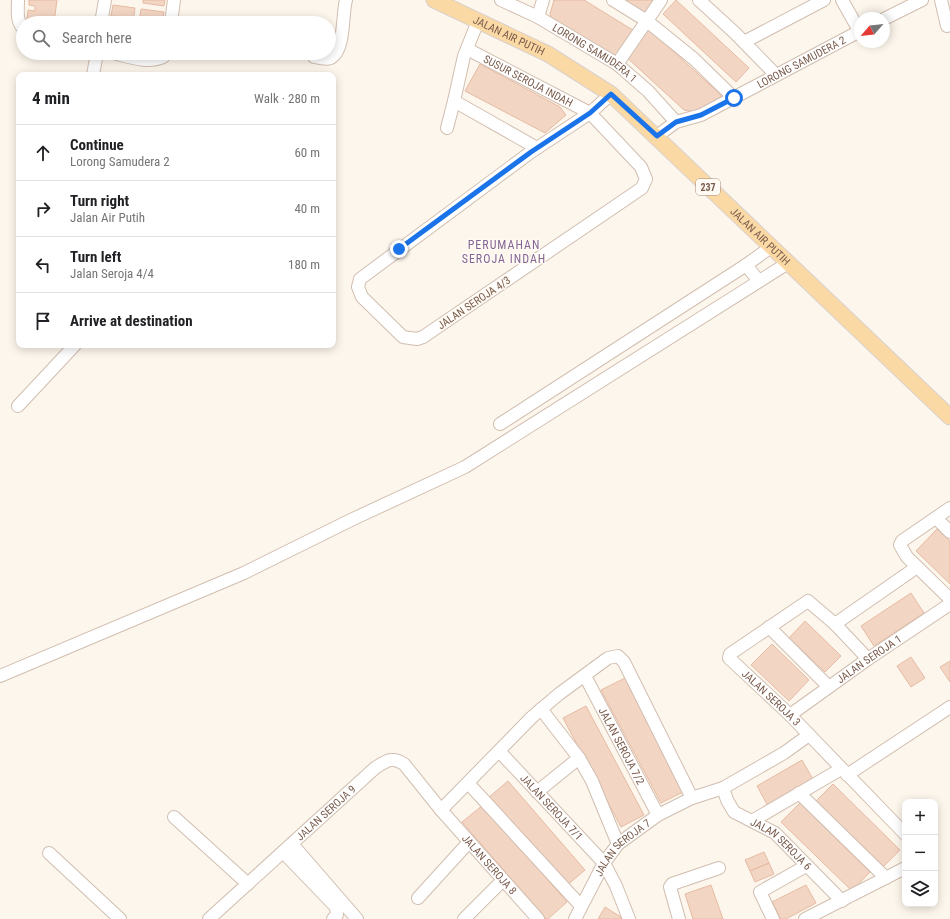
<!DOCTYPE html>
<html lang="en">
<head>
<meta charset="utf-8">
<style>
	:root { --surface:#fff; --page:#f6f6f6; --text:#202124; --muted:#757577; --line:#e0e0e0 }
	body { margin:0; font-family:"Roboto Condensed",sans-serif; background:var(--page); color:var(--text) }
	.controls { position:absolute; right:12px; bottom:12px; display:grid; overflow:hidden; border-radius:8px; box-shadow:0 2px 10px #0003 }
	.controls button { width:36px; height:36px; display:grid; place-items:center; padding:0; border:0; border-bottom:1px solid var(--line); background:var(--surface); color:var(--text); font:20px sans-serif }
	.compass { position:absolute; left:854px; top:12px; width:36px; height:36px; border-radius:50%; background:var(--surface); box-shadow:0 2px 10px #0003; rotate:242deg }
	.stop { position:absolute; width:12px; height:12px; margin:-9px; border:3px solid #1a73e8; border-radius:50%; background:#fff }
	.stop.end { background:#1a73e8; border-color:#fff; box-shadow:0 1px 4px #0008 }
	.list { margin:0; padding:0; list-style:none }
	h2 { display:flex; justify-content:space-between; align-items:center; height:52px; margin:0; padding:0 16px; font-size:17px }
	h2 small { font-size:13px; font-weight:400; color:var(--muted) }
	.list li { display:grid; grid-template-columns:26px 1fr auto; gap:12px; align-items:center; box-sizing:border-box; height:56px; padding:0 16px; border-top:1px solid var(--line) }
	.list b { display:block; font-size:15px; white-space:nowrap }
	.list p { margin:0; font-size:13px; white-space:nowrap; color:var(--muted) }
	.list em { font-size:13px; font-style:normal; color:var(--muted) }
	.icon { flex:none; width:22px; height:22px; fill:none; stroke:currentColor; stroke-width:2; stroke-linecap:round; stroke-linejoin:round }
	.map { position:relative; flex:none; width:950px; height:919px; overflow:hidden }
	.search { position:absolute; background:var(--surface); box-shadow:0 2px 10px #0003; left:16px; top:16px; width:320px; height:44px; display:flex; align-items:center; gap:10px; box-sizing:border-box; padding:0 14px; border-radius:22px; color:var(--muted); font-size:15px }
	.panel { position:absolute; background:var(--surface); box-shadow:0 2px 10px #0003; left:16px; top:72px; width:320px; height:276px; border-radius:8px }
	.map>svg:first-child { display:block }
	.building { fill:#f3d5c3; stroke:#e6bba3 }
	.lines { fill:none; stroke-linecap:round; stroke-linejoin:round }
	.minor-casing { stroke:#d1beb0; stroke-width:14 }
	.major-casing { stroke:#dad1cd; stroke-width:17 }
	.minor { stroke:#fff; stroke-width:12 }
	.major { stroke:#fbd9a5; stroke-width:15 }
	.route { stroke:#1a73e8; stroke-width:5 }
	.labels { text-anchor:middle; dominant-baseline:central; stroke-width:3; stroke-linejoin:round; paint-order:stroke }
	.shield { fill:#fffaf3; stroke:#a28b7f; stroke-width:1 }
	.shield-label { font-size:10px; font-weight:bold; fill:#7a5c4d }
	.street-label { font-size:11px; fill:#7a5c4d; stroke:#fffaf3 }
	.neighbourhood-label { font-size:12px; letter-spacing:1px; fill:#846695; stroke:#fffaf3 }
</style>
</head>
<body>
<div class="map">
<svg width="950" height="919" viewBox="0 0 950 919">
	<rect width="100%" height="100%" fill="#fdf6ec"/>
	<path class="building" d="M 29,0 L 57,0 L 54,23 L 27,19 L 28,10 L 35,11 L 35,6 L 29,5 Z
		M 143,0 L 165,0 L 164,6 L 143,3 Z
		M 554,0 L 584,0 L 636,32 L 615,60 L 552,24 L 550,14 Z
		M 615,0 L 651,0 L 655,3 L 646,19 Z
		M 676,0 L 749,68 L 736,82 L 663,14 Z
		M 113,5 L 135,8 L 133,23 L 117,23 L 118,17 L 111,16 Z
		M 141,9 L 164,12 L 162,23 L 139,23 Z
		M 649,29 L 722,96 L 695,112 L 684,110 L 624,55 Z
		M 480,64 L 560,107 L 566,115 L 545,133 L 465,91 Z
		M 937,529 L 950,541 L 950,584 L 916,551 Z
		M 911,593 L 924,613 L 874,646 L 861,626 Z
		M 805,621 L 841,656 L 825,672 L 789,638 Z
		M 772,644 L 809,680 L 789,701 L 751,665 Z
		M 911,657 L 925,678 L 911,687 L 897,666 Z
		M 950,661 L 950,682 L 940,667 Z
		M 625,678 L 685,791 L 661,803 L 601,690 Z
		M 586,706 L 644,815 L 621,827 L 563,718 Z
		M 802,760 L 814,781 L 768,806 L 757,786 Z
		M 508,781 L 585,870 L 565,887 L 488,798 Z
		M 833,784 L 900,850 L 882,868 L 815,802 Z
		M 800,803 L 870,872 L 852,891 L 781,822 Z
		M 483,805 L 567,902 L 548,919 L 546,919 L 462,822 Z
		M 764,852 L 769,863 L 750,871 L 745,860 Z
		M 769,863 L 774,874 L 755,882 L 750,871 Z
		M 711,885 L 723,919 L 693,919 L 685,894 Z
		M 806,885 L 816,903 L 786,919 L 781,919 L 772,902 Z
		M 605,907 L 624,919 L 598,919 Z"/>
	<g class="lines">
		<defs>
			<g id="minor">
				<path d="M 18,0 C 18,10 16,21 23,28"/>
				<path id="s1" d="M 501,0 L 538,17 L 617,64 L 648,91 L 676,122"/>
				<path d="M 613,0 L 647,21 L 694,59 L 734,98"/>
				<path d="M 699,0 L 735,33 L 776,75"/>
				<path d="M 842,0 L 860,32"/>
				<path d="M 941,0 L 947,26"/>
				<path d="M 538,17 L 543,0"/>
				<path d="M 884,19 L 922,0"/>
				<path d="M 478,21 L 464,56 L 454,101 L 537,148"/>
				<path d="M 101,23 L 105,0"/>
				<path d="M 171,23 L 174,0"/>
				<path d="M 744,42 L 824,0"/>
				<path id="s2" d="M 467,49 L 590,113 L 641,167 L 646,179 L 642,188 L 423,337 L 417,339 L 403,337 L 362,297 L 358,287 L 360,279 L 531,152 L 590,113 L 611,94"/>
				<path d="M 113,53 C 130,57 147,64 163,57 L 165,53"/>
				<path d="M 314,57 C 319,57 328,61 332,57 C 345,49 342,14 346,0"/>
				<path d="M 617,64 L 661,0"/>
				<path d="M 93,75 L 97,53"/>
				<path d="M 447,128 L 454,101"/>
				<path id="s3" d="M 657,136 L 676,122 L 701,115 L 860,31"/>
				<path d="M 746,265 L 771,247"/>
				<path d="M 18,406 L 75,345"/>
				<path d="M 500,424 L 743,267 L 746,265 L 758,280"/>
				<path d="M 950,508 L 902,541 L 900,545 L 907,557 L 950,599"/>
				<path d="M 936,518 L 950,532"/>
				<path d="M 835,624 L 917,567"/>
				<path d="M 769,627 L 828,686"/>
				<path id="s4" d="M 868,659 L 835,624 L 808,601 L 730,654 L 729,658 L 790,715 L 905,834"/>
				<path d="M 0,676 L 244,573 L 353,519 L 465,467 L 788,263"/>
				<path id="s5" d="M 585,676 L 658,815"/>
				<path d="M 541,709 L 579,758 L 592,781 L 618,844"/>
				<path id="s6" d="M 790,715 L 868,659 L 950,604"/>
				<path id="s7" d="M 499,751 L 604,863 L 616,886 L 629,919"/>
				<path d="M 847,775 L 950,707"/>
				<path d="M 468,783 L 581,906"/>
				<path id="s8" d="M 723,788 L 727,800 L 734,812 L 775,833 L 842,901"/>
				<path d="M 537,792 L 579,758"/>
				<path d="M 799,793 L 886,878"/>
				<path d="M 441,810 L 532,717 L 559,694 L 608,658 L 618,656 L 624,662 L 692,798"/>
				<path d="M 174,817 L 248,884"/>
				<path d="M 752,821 L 841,769"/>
				<path d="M 292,844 L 357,919"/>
				<path d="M 283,852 L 336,907 L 337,915 L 333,919"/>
				<path d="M 49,853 L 120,919"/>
				<path d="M 418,898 L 469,842"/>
				<path id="s9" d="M 209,919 L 375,768 C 386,761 392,756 404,764 L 441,810 L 538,919"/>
				<path d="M 464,919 L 503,880"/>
				<path id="s10" d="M 575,919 L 604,863 L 618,844 L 658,815 L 692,798 L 723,788 L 784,753 L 809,735"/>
				<path d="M 679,919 L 670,887 L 672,884 L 719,868"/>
				<path d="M 773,919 L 760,892 L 806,866"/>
				<path d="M 805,919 L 905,868"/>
			</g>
			<g id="major">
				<path id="s11" d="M 434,0 L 548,54 L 611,94 L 950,417"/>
			</g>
		</defs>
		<use href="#minor" class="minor-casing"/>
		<use href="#major" class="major-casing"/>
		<use href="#minor" class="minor"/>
		<use href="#major" class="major"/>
	</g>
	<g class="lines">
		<path class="route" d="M 399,249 L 531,152 L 590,113 L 611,94 L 657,136 L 676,122 L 701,115 L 734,98"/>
	</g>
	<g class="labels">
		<rect class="shield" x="696" y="179" width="24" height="16" rx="3"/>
		<g class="shield-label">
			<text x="708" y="187">237</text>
		</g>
		<g class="street-label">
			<text stroke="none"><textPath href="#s11" startOffset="83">JALAN AIR PUTIH</textPath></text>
			<text stroke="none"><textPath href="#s1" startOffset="108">LORONG SAMUDERA 1</textPath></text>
			<text stroke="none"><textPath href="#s3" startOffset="163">LORONG SAMUDERA 2</textPath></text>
			<text stroke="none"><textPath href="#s2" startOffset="69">SUSUR SEROJA INDAH</textPath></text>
			<text stroke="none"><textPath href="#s11" startOffset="407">JALAN AIR PUTIH</textPath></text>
			<text transform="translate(474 303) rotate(-34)">JALAN SEROJA 4/3</text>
			<text stroke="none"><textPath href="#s6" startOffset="97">JALAN SEROJA 1</textPath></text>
			<text stroke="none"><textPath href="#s4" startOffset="240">JALAN SEROJA 3</textPath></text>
			<text stroke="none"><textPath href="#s5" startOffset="79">JALAN SEROJA 7/2</textPath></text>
			<text stroke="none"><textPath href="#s7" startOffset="77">JALAN SEROJA 7/1</textPath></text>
			<text stroke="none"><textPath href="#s9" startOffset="158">JALAN SEROJA 9</textPath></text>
			<text stroke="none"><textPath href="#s8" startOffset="84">JALAN SEROJA 6</textPath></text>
			<text stroke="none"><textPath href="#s10" startOffset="87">JALAN SEROJA 7</textPath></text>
			<text stroke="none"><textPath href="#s9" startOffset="388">JALAN SEROJA 8</textPath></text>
		</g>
		<g class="neighbourhood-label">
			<text x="504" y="245">PERUMAHAN<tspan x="504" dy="14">SEROJA INDAH</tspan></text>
		</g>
	</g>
</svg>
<div class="controls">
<button>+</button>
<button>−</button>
<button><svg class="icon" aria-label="layers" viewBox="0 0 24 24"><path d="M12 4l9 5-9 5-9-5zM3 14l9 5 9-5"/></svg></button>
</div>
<svg class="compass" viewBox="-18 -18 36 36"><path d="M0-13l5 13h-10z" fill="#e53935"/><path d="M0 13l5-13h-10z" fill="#757577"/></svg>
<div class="stop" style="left:734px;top:98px"></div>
<div class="stop end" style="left:399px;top:249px"></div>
<div class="search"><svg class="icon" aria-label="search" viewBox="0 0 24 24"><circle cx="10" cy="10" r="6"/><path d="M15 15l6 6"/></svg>Search here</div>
<section class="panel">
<h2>4 min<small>Walk · 280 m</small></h2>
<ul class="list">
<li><svg class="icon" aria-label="ahead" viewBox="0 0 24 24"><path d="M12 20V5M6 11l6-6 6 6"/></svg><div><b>Continue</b><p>Lorong Samudera 2</p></div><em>60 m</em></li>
<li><svg class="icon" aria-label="right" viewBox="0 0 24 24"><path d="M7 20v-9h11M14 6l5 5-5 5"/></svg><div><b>Turn right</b><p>Jalan Air Putih</p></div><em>40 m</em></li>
<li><svg class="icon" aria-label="left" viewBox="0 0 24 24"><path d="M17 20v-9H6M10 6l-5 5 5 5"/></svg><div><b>Turn left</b><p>Jalan Seroja 4/4</p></div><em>180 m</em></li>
<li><svg class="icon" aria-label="arrive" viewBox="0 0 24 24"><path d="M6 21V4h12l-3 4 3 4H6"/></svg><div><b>Arrive at destination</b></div></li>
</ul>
</section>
</div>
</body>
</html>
